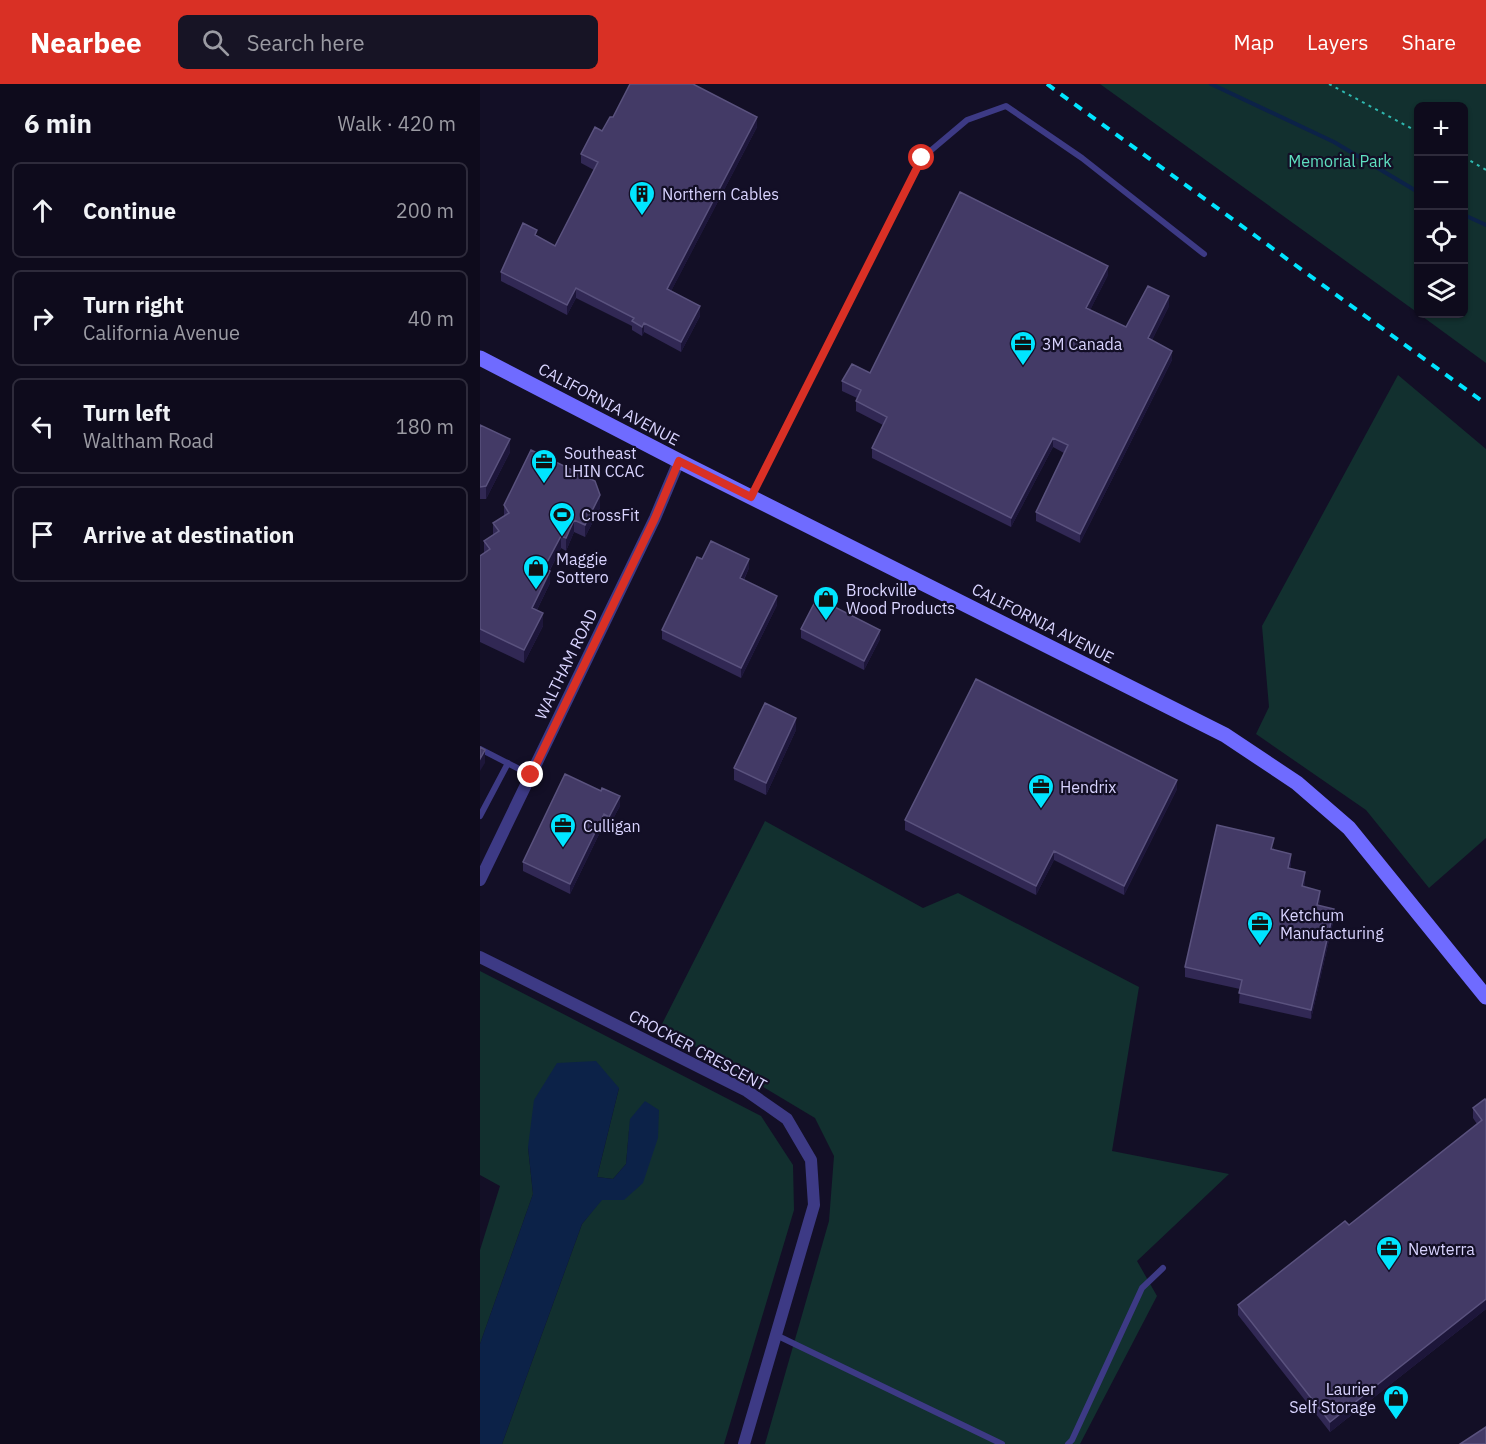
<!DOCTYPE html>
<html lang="en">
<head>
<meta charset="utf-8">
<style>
	:root { --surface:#0e0b1c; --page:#171425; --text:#f1f3f6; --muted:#9b9ba3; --line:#2e2b3b; --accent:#d93025 }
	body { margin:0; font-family:"IBM Plex Sans",sans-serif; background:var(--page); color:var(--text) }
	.controls { position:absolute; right:18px; top:18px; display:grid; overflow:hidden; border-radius:9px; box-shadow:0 2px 4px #0004 }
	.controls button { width:54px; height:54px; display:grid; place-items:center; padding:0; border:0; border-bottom:2px solid var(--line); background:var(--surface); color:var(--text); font:30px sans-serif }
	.stop { position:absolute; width:18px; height:18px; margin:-14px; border:4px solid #d93025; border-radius:50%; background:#fff }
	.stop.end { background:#d93025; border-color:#fff; box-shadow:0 2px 6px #0008 }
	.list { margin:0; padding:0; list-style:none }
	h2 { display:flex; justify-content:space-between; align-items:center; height:78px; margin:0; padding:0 24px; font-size:26px }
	h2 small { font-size:20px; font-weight:400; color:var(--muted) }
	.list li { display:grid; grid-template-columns:39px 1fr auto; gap:18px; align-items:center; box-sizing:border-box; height:96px; margin:0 12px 12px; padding:0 12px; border:2px solid var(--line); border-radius:9px }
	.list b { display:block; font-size:22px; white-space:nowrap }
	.list p { margin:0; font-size:20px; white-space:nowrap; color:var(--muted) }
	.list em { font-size:20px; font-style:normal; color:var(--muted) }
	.icon { flex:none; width:33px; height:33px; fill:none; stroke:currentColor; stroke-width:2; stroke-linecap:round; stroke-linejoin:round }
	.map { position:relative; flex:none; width:1006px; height:1360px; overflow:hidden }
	header { display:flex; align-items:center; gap:36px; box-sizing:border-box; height:84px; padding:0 30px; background:var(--accent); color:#fff }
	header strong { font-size:28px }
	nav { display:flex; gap:33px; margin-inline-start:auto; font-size:21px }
	.search { width:420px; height:54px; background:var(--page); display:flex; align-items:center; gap:15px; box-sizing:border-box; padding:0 21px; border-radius:9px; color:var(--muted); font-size:22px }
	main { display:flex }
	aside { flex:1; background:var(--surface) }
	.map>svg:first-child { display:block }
	.green { fill:#12302f }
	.water { fill:#0c2248 }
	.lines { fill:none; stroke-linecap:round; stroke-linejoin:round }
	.stream { stroke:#0c2248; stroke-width:4 }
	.path { stroke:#2fb8b0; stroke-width:2; stroke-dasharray:3 4.5; stroke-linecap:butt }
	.lane { stroke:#3d3a85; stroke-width:6 }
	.street { stroke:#3d3a85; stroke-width:12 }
	.secondary { stroke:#6f6bff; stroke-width:15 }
	.rail { stroke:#00e5ff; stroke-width:4; stroke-dasharray:9 8; stroke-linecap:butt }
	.wall { fill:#312854 }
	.shaded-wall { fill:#1d163a }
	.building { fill:#433a66; stroke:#5a527e; stroke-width:1.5 }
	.route { stroke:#d93025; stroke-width:8 }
	.labels { text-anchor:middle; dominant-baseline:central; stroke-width:4.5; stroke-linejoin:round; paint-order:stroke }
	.park-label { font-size:16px; fill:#5fe0c0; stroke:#130f26 }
	.poi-label { font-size:16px; fill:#d9d4ff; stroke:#130f26; text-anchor:start }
	.street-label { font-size:16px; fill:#d9d4ff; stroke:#130f26 }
</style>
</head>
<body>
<header>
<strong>Nearbee</strong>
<div class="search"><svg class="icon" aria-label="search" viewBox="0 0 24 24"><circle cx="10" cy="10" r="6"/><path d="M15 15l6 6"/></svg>Search here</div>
<nav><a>Map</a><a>Layers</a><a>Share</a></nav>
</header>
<main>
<aside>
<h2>6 min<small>Walk · 420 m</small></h2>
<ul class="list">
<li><svg class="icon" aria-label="ahead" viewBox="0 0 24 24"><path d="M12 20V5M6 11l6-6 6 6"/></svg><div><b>Continue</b></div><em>200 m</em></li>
<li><svg class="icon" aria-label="right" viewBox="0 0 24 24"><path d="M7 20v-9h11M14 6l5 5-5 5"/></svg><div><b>Turn right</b><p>California Avenue</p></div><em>40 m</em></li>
<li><svg class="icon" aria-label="left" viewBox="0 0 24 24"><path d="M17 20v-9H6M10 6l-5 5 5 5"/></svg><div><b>Turn left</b><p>Waltham Road</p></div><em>180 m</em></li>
<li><svg class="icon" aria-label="arrive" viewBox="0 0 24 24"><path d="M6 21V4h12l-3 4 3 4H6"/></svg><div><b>Arrive at destination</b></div></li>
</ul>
</aside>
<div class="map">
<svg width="1006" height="1360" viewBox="0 0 1006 1360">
	<rect width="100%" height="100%" fill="#130f26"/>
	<path class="green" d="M 620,0 L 1006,0 L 1006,279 L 939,230 L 984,230 L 984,22 L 938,22 L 938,229 Z
		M 918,291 L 1006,365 L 1006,754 L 949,804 L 886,726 L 776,650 L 789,623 L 782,542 Z
		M 285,737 L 443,824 L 478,809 L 659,903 L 632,1067 L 749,1090 L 657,1177 L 677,1212 L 600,1360 L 285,1360 L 349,1137 L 354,1072 L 335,1034 L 181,942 Z
		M 0,887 L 281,1032 L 313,1081 L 314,1126 L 244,1360 L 22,1360 L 102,1140 L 122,1115 L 144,1116 L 150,1035 L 146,1080 L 133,1095 L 117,1093 L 139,1004 L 48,1063 L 53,1110 L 0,1260 L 0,1166 L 20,1102 L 0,1091 Z"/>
	<path class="water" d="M 116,977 L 139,1004 L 117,1093 L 133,1095 L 146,1080 L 150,1035 L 165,1017 L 179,1026 L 178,1054 L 163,1099 L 144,1116 L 122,1116 L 102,1140 L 22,1360 L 0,1360 L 0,1260 L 53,1110 L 48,1063 L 54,1016 L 77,979 Z"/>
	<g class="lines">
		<path class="stream" d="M 731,0 L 854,58 L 938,108
			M 984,131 L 1006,141"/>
		<path class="path" d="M 849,0 L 938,48
			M 984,73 L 1006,86"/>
		<path class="lane" d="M 271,412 L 442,74 L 487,36 L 526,22 L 602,74 L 724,170
			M 0,665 L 51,691
			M 0,732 L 28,679
			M 296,1251 L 522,1360
			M 588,1360 L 592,1356 L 662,1204 L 683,1184"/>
		<path class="street" d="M 0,796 L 175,434 L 199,377
			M 0,873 L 267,1007 L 307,1035 L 331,1076 L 334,1121 L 264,1360"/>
		<path class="secondary" d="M 0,274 L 199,377 L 745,651 L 817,699 L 869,744 L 1006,913"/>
		<path class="rail" d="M 567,0 L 1006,320"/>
	</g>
	<path class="wall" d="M 133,33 L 277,43 L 191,207 L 220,232 L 201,268 L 164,248 L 162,252 L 152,246 L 152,242 L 96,214 L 87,231 L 21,197 L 21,188 L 57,153 L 75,162 L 114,86 L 101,79 L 101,70 L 122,47 Z
		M 628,191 L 610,226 L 646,243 L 689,222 L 672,256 L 692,276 L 600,459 L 556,437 L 556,428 L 584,369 L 573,363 L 531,443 L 392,374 L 392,364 L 403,341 L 376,327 L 376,317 L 377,314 L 362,307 L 362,297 L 390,289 Z
		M 0,341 L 30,368 L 6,415 L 0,415 Z
		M 24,421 L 120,424 L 105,453 L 94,448 L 86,467 L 81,464 L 70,486 L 70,499 L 57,526 L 63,542 L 44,579 L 0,558 L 0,472 L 4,469 L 4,457 L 13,451 L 13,439 L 24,432 Z
		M 222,475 L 269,484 L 264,496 L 297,521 L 261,594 L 182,555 L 182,546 Z
		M 321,545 L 400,555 L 384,586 L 321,554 Z
		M 316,646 L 286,711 L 254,696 L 254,684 Z
		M 697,705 L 644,811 L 574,776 L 556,811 L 425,746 L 425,736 Z
		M 140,722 L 129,742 L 124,740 L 90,810 L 43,787 L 43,778 Z
		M 794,763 L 793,766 L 811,779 L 810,785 L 825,798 L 824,803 L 840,816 L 839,821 L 854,834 L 831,935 L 759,919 L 760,905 L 705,893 L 705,883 Z
		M 1006,1017 L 1006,1225 L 850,1348 L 758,1231 L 758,1221 L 869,1141 L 997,1040 L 993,1034 L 993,1024 Z"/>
	<path class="shaded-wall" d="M 277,33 L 277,43 L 187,215 L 187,205 Z
		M 628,182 L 628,191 L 606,234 L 606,224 Z
		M 96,204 L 96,214 L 87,231 L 87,221 Z
		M 689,212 L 689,222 L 668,264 L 668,254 Z
		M 220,222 L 220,232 L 201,268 L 201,258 Z
		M 164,239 L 164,248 L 162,252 L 162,243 Z
		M 692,267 L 692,276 L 600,459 L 600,450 Z
		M 573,354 L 573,363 L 531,443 L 531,434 Z
		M 30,355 L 30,368 L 6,415 L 6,402 Z
		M 120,411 L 120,424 L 105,453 L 105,441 Z
		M 94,436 L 94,448 L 86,467 L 86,454 Z
		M 81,452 L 81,464 L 64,497 L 64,484 Z
		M 269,475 L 269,484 L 260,503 L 260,494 Z
		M 70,487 L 70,499 L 52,536 L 52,524 Z
		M 297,512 L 297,521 L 261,594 L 261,584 Z
		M 63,529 L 63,542 L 44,579 L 44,566 Z
		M 400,546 L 400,555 L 384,586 L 384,577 Z
		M 316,634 L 316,646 L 286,711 L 286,699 Z
		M 5,666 L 5,679 L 0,687 L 0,675 Z
		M 697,696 L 697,705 L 644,811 L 644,802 Z
		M 140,712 L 140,722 L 129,742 L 129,733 Z
		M 124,730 L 124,740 L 90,810 L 90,800 Z
		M 574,767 L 574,776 L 556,811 L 556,802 Z
		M 811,770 L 811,779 L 808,794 L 808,784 Z
		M 825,788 L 825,798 L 822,812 L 822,802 Z
		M 840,807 L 840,816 L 837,830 L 837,821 Z
		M 854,825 L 854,834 L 831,935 L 831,926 Z
		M 1006,1215 L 1006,1225 L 850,1348 L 850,1338 Z"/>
	<path class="building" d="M 150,0 L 213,0 L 277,33 L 187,205 L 220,222 L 201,258 L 164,239 L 162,243 L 152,237 L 154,234 L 96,204 L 87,221 L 21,188 L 43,139 L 57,146 L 55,151 L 75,162 L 118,78 L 101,70 L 115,43 L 122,47 L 130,33 L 133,33 Z
		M 480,108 L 628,182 L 606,224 L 646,243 L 668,202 L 689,212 L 668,254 L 692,267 L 600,450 L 556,428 L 588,361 L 573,354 L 531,434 L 392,364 L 407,333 L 376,317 L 381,306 L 362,297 L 372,280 L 390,289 Z
		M 0,341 L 30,355 L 6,402 L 0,403 Z
		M 51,366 L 115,397 L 120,411 L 105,441 L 94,436 L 86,454 L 81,452 L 64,484 L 70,487 L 52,524 L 63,529 L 44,566 L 0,545 L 0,472 L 10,465 L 4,457 L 19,447 L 13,439 L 29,429 L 24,421 Z
		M 231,457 L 269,475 L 260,494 L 297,512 L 261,584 L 182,546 L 217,473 L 222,475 Z
		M 337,514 L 400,546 L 384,577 L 321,545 Z
		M 496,595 L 697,696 L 644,802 L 574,767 L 556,802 L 425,736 Z
		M 285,619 L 316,634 L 286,699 L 254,684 Z
		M 0,663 L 5,666 L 0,675 Z
		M 85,690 L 121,707 L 122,704 L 140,712 L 129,733 L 124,730 L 90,800 L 43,778 Z
		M 737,741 L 794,754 L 791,765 L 811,770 L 808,784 L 825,788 L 822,802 L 840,807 L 837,821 L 854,825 L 831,926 L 759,909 L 762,896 L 705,883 Z
		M 1005,1015 L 1006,1017 L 1006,1215 L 850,1338 L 758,1221 L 865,1137 L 869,1141 L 1002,1036 L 993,1024 Z
		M 1006,1343 L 1006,1360 L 980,1360 Z"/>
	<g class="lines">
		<path class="route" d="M 51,691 L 175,434 L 199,377 L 271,413 L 442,74"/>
	</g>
	<defs>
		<symbol id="building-pin" viewBox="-11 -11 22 30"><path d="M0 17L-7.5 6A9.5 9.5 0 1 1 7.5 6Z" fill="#00e5ff" stroke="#130f26"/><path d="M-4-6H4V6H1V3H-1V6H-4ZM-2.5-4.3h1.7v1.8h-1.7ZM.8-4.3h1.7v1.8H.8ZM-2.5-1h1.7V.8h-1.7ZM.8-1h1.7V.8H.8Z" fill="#111"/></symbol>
		<symbol id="office-pin" viewBox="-11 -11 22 30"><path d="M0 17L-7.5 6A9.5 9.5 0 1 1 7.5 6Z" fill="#00e5ff" stroke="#130f26"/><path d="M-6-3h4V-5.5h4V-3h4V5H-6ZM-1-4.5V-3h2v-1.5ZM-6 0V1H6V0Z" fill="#111"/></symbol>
		<symbol id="stadium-pin" viewBox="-11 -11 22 30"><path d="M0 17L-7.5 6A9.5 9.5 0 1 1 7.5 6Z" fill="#00e5ff" stroke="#130f26"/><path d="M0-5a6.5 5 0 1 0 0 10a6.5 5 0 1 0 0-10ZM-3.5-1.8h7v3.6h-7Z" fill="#111"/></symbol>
		<symbol id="shop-pin" viewBox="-11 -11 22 30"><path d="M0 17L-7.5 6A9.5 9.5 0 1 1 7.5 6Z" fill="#00e5ff" stroke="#130f26"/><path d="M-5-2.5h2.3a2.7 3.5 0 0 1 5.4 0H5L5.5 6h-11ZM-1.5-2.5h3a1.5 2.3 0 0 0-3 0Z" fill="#111"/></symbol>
	</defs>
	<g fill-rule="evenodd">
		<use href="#building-pin" x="147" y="95" width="30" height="40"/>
		<use href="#office-pin" x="528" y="245" width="30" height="40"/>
		<use href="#office-pin" x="49" y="363" width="30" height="40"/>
		<use href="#stadium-pin" x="67" y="416" width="30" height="40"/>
		<use href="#shop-pin" x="41" y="469" width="30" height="40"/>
		<use href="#shop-pin" x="331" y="500" width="30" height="40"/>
		<use href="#office-pin" x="546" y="688" width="30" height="40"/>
		<use href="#office-pin" x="68" y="727" width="30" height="40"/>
		<use href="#office-pin" x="765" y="825" width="30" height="40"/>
		<use href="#office-pin" x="894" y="1150" width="30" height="40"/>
		<use href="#shop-pin" x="901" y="1299" width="30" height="40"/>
	</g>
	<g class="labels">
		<g class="park-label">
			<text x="860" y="77">Memorial Park</text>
		</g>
		<g class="poi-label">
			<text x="182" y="110">Northern Cables</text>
			<text x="562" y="260">3M Canada</text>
			<text x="84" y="369">Southeast<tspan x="84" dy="18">LHIN CCAC</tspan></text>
			<text x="101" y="431">CrossFit</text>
			<text x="76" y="475">Maggie<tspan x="76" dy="18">Sottero</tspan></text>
			<text x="366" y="506">Brockville<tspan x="366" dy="18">Wood Products</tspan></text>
			<text x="580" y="703">Hendrix</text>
			<text x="103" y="742">Culligan</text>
			<text x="800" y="831">Ketchum<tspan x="800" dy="18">Manufacturing</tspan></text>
			<text x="928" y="1165">Newterra</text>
			<text x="896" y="1305" text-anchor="end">Laurier<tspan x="896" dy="18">Self Storage</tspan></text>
		</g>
		<g class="street-label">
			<text transform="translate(129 320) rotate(28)">CALIFORNIA AVENUE</text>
			<text transform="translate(563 539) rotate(27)">CALIFORNIA AVENUE</text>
			<text transform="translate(86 580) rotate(-64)">WALTHAM ROAD</text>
			<text transform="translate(218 966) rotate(28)">CROCKER CRESCENT</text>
		</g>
	</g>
</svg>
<div class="controls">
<button>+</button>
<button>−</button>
<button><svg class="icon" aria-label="locate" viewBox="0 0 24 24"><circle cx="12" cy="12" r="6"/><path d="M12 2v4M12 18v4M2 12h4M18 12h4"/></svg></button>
<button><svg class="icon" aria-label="layers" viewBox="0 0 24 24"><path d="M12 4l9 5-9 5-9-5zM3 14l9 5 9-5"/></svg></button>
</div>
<div class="stop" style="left:442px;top:74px"></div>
<div class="stop end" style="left:51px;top:691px"></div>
</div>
</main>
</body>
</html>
